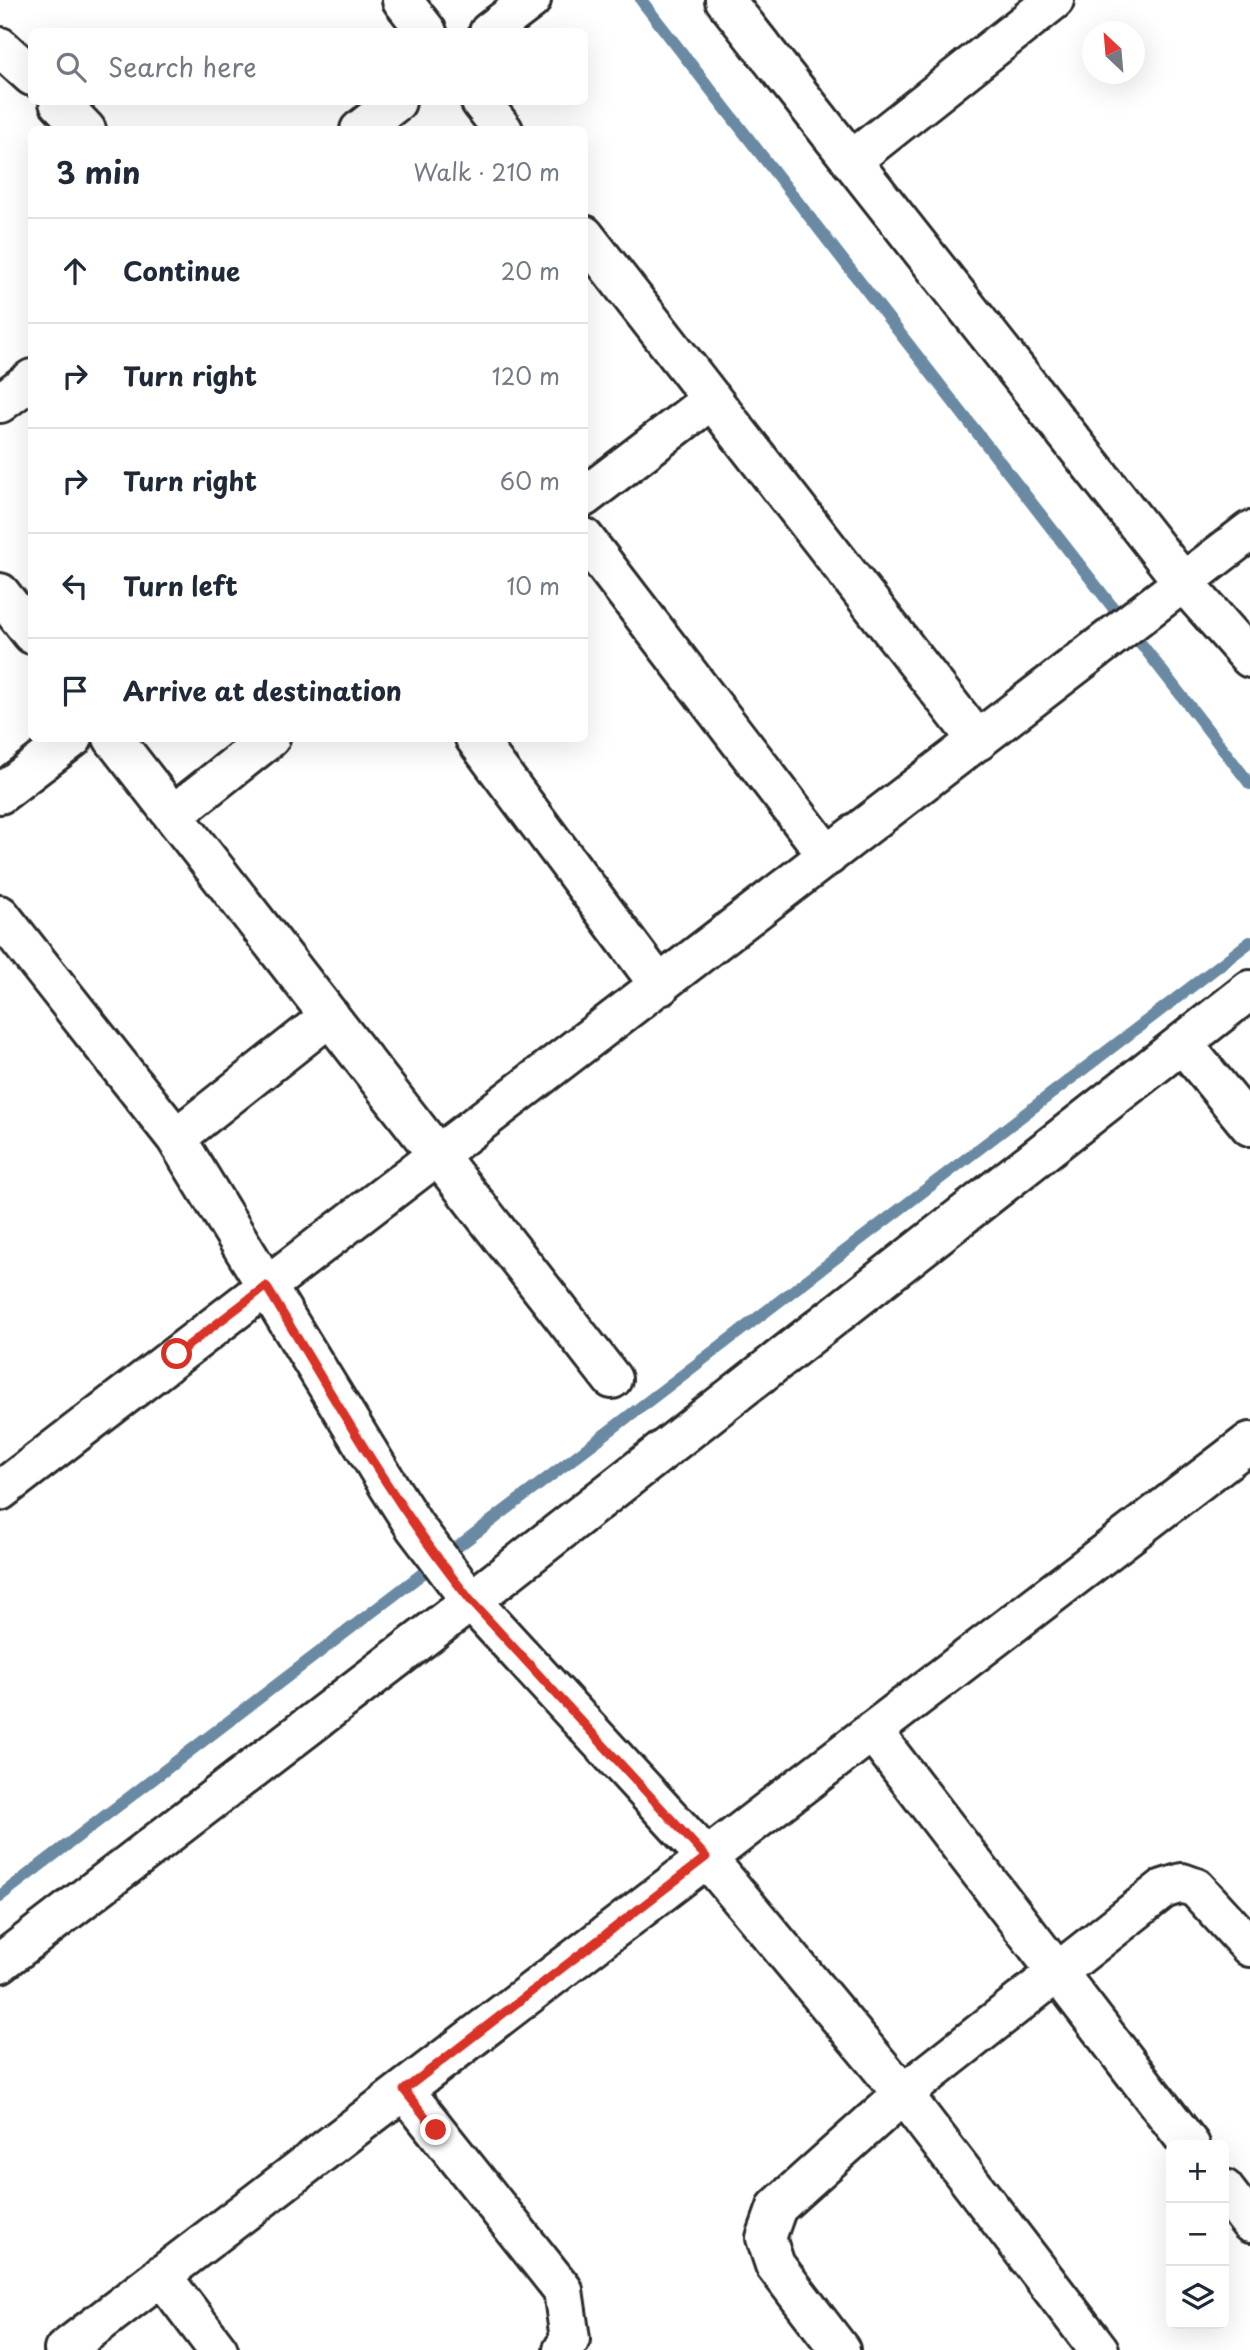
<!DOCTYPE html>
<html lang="en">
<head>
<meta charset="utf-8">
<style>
	:root { --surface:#fff; --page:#f2f2f3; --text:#1f2937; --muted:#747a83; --line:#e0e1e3 }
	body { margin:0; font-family:"Playpen Sans",sans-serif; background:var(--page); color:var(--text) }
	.controls { position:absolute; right:21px; bottom:21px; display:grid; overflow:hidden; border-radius:10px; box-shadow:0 7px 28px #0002 }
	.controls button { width:63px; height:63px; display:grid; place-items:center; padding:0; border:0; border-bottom:2px solid var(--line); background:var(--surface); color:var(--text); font:35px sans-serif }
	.compass { position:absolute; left:1082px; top:21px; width:63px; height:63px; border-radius:50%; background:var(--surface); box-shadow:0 7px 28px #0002; rotate:334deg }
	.stop { position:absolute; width:21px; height:21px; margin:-16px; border:5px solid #d93025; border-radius:50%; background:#fff }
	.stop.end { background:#d93025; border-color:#fff; box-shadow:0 2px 7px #0008 }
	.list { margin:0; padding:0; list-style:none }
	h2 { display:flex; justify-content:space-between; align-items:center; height:91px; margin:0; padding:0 28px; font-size:30px }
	h2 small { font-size:23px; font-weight:400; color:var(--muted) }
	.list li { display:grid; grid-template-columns:46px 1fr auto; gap:21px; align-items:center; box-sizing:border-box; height:105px; padding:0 28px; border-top:2px solid var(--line) }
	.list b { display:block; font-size:26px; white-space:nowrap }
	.list em { font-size:23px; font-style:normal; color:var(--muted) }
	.icon { flex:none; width:38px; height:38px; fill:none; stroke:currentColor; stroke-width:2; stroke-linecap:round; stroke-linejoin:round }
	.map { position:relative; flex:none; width:1250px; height:2350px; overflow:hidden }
	.search { position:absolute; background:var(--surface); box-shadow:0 7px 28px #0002; left:28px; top:28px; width:560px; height:77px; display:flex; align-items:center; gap:18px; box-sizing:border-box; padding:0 24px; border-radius:10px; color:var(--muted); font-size:26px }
	.panel { position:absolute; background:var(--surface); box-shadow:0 7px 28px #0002; left:28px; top:126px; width:560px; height:616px; border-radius:10px }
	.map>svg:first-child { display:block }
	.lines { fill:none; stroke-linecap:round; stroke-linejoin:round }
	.stream { stroke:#6b8aa3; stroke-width:12 }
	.minor-casing { stroke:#2b2b2b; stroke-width:44 }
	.tertiary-casing { stroke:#2b2b2b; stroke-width:44 }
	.minor { stroke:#fff; stroke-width:38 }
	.tertiary { stroke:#fff; stroke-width:38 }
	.route { stroke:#d93025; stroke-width:9 }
</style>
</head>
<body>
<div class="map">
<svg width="1250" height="2350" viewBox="0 0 1250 2350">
	<rect width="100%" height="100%" fill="#fff"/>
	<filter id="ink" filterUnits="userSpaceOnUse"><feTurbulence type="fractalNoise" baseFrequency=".0143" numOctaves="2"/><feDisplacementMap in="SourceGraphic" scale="14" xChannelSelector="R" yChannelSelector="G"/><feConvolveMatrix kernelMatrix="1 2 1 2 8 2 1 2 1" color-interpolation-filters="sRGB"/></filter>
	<g filter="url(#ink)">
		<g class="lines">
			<path class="stream" d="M 641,0 L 1250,784
				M 0,1896 L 1250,942"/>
			<defs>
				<path id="minor" d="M 402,0 L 427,32
					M 725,0 L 1183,582 L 1250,658
					M 489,32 L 531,0
					M 0,47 L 32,76
					M 59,102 L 86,130
					M 481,102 L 503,130
					M 360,130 L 396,102
					M 851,161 L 1054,0
					M 584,235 L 978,741
					M 0,403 L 32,379
					M 584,497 L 712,399
					M 584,538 L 828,856
					M 0,593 L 32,634
					M 113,738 L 612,1379
					M 475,738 L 660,986
					M 0,794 L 73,738
					M 173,815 L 270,738
					M 0,915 L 176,1138 L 390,1488 L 415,1527 L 471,1601 L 706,1857 L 903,2094 L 1099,2350
					M 1183,1044 L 1250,1126
					M 176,1138 L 330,1016
					M 0,1491 L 1250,531
					M 872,1731 L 1190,2145
					M 404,2090 L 563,2290 L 570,2339 L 563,2350
					M 1224,2189 L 1250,2223
					M 161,2275 L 218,2350
					M 64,2350 L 1250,1442
					M 840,2350 L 775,2265 L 766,2238 L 777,2207 L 903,2094 L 1163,1889 L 1182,1883 L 1196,1888 L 1250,1947"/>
				<path id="tertiary" d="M 0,1963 L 471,1601 L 1250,990"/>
			</defs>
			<use href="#minor" class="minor-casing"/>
			<use href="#tertiary" class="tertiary-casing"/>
			<use href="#minor" class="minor"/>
			<use href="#tertiary" class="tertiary"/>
		</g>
	</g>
	<g class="lines" filter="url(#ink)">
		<path class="route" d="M 177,1354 L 266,1286 C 331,1392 392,1503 471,1601 L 706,1857 L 404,2090 L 436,2130"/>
	</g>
</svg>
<div class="controls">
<button>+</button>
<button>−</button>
<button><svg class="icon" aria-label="layers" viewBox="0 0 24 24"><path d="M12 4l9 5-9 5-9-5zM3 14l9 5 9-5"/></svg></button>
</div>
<svg class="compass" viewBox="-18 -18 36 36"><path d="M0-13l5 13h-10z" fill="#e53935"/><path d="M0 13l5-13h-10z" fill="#747a83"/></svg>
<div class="stop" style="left:177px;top:1354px"></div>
<div class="stop end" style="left:436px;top:2130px"></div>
<div class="search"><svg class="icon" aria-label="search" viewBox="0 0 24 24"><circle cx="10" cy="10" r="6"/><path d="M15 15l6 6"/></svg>Search here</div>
<section class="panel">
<h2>3 min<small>Walk · 210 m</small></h2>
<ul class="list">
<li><svg class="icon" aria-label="ahead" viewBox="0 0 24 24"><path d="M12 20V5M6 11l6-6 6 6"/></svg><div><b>Continue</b></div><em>20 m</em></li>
<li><svg class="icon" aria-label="right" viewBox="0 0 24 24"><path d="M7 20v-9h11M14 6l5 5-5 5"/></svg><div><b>Turn right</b></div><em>120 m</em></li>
<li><svg class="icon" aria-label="right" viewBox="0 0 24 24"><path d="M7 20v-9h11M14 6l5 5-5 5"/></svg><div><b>Turn right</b></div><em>60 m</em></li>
<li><svg class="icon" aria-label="left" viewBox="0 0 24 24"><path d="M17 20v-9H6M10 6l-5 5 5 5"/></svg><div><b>Turn left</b></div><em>10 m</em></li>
<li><svg class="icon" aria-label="arrive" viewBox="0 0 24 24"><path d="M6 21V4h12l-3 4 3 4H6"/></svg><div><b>Arrive at destination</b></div></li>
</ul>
</section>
</div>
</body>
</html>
